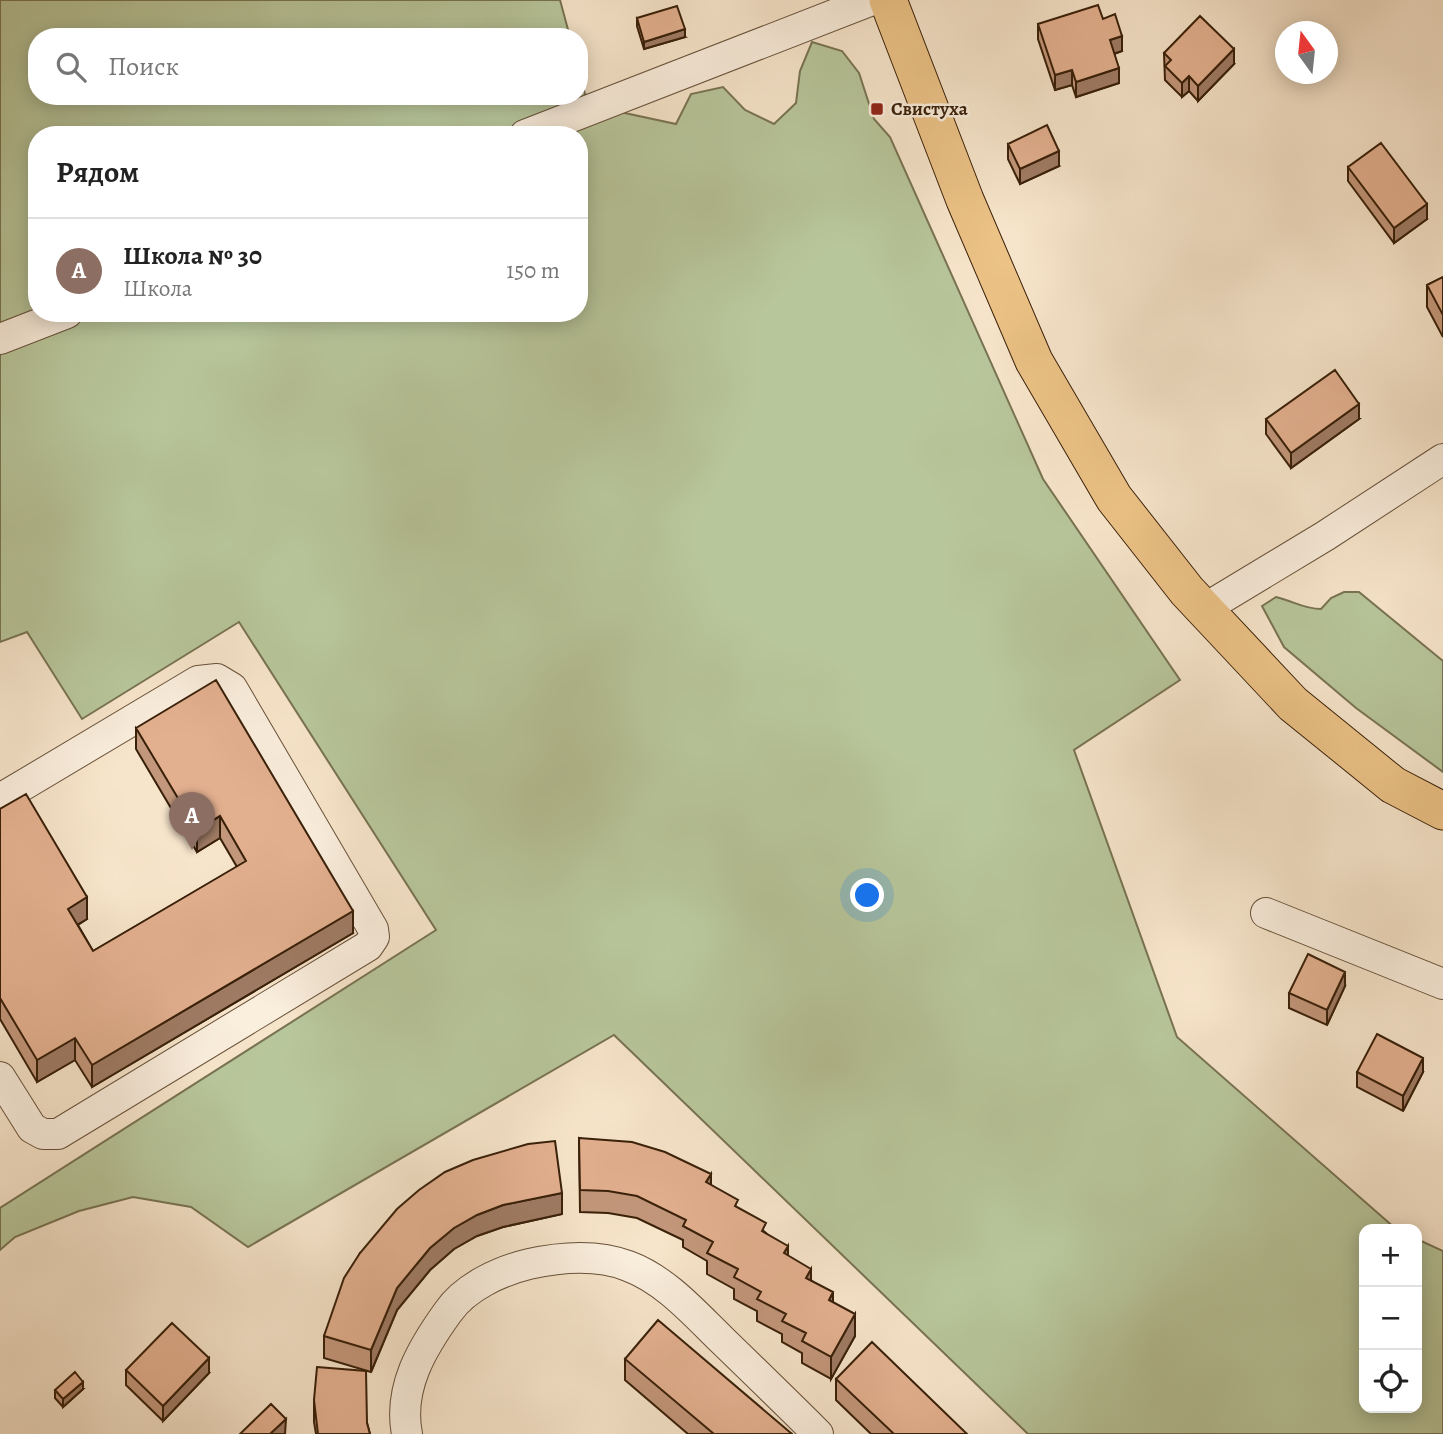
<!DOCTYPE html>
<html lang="ru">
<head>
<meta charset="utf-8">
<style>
	:root { --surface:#fff; --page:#f6f6f6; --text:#222; --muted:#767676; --line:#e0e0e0; --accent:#db2777 }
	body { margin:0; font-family:Alegreya,serif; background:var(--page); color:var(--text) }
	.controls { position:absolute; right:21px; bottom:21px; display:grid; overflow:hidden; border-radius:14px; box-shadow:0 4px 18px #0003 }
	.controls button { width:63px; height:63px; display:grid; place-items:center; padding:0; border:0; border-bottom:2px solid var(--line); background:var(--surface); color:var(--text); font:35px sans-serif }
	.compass { position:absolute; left:1275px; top:21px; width:63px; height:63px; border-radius:50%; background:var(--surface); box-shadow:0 4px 18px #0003; rotate:345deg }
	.you { position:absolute; left:868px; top:896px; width:24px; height:24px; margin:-18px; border:5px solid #fff; border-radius:50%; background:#1a73e8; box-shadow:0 0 0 10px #1a73e833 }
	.badge { display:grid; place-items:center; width:46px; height:46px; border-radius:50%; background:var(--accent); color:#fff; font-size:23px; font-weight:700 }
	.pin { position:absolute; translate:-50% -58px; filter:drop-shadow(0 2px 4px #0008) }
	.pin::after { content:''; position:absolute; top:37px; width:24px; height:21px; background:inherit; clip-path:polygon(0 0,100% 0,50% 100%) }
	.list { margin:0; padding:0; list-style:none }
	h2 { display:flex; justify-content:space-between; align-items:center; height:91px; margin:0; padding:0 28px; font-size:30px }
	h2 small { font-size:23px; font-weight:400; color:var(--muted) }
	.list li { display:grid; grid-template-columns:46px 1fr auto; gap:21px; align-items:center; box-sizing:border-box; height:105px; padding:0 28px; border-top:2px solid var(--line) }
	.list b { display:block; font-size:26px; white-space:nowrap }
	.list p { margin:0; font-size:23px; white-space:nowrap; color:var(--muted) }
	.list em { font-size:23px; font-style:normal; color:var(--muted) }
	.icon { flex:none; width:38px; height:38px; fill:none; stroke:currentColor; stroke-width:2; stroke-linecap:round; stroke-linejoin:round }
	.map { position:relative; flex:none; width:1443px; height:1434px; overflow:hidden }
	.search { position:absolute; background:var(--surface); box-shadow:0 4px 18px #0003; left:28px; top:28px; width:560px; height:77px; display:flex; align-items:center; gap:18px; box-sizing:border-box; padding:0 24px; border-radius:28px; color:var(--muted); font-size:26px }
	.panel { position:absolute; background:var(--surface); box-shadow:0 4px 18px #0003; left:28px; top:126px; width:560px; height:196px; border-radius:28px }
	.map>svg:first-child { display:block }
	.green { fill:#b8c69b; stroke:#787352; stroke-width:2; fill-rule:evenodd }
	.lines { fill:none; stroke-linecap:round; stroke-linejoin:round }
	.minor-casing { stroke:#68513a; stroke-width:32 }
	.major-casing { stroke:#392009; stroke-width:39 }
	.minor { stroke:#faeedd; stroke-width:30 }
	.major { stroke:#ecc286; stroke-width:37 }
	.wall { fill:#c3977b; stroke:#392009; stroke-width:2 }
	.shaded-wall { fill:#9f7b64; stroke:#392009; stroke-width:2 }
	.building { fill:#e3b08f; stroke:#392009; stroke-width:2 }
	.poi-dot { fill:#8f2418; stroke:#faeedd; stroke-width:2.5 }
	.labels { text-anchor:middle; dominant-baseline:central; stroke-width:5; stroke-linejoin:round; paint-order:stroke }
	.poi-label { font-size:19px; font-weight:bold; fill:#392009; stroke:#faeedd; text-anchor:start }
</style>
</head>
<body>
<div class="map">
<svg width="1443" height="1434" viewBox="0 0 1443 1434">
	<rect width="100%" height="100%" fill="#f7e5cb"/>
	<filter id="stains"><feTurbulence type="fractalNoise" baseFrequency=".00286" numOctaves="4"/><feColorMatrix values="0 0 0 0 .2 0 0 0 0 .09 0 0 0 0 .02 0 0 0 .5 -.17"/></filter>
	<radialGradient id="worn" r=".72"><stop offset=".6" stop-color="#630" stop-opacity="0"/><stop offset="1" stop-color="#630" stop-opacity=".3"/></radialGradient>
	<path class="green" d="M 0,0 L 560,0 L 570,37 L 37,37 L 37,96 L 579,96 L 579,72 L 585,94 L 611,110 L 676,124 L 691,94 L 723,87 L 745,110 L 774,124 L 796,103 L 800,71 L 812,42 L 842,51 L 859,73 L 874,119 L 890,137 L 1043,479 L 1180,680 L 1074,750 L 1177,1037 L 1396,1229 L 1364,1229 L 1364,1408 L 1417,1408 L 1417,1239 L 1443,1251 L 1443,1434 L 1028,1434 L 614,1035 L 248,1247 L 191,1207 L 133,1197 L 79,1211 L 15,1237 L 0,1250 L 0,1208 L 436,930 L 239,622 L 82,719 L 27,632 L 0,642 ZM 37,135 L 579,135 L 579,313 L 37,313 Z
		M 1344,592 L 1359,592 L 1443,661 L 1443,772 L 1356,708 L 1284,647 L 1262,606 L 1276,597 C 1293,601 1304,609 1321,609 L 1331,598 Z"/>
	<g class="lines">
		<defs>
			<path id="minor" d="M 525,135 L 872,0
				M 0,339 L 67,313
				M 1204,609 L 1325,536 L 1443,459
				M 0,799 L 198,681 L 217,679 L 232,688 L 373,929 L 374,937 L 368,946 L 58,1134 L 43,1134 L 32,1128 L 0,1077
				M 1266,913 L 1443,984
				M 407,1434 C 398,1388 422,1348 448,1312 C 465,1287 500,1271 529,1264 C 561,1257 597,1254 628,1266 C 666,1280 695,1314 723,1341 C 755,1372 787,1403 818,1434"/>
			<path id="major" d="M 888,0 L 965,200 L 1034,361 L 1114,498 L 1187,591 L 1293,704 L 1393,785 L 1443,811"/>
		</defs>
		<use href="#minor" class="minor-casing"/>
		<use href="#major" class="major-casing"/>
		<use href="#minor" class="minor"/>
		<use href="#major" class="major"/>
	</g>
	<path class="wall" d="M 637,18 L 685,37 L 644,49 L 637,26 Z
		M 1103,19 L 1122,51 L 1114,54 L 1119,83 L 1076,97 L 1072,85 L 1055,90 L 1038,39 L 1038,24 Z
		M 1164,53 L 1234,64 L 1198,101 L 1189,91 L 1182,97 L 1165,80 Z
		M 1008,144 L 1059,166 L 1020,184 L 1008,159 Z
		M 1348,167 L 1427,219 L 1394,243 L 1348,181 Z
		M 1443,277 L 1443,337 L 1427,307 L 1427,285 Z
		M 1266,419 L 1359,419 L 1291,468 L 1266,434 Z
		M 136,728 L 353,933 L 92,1087 L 75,1060 L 37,1082 L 0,1019 L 0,809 L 87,919 L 78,925 L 93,951 L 237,867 L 220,838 L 197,852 L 136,749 Z
		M 1345,986 L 1327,1025 L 1289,1008 L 1289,993 Z
		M 1357,1072 L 1423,1072 L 1403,1111 L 1357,1087 Z
		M 579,1138 L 711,1185 L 766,1233 L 833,1303 L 855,1336 L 831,1379 L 802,1363 L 802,1353 L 782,1342 L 782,1334 L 757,1321 L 757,1311 L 734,1299 L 734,1289 L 707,1274 L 707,1261 L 683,1247 L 683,1240 L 637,1218 L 608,1213 L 580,1212 Z
		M 562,1214 L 503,1227 L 477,1236 L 454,1249 L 430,1270 L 397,1310 L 371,1372 L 324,1358 L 324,1336 L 360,1253 Z
		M 625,1359 L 792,1434 L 688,1434 L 625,1380 Z
		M 126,1370 L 209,1373 L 163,1421 L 126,1385 Z
		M 836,1379 L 967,1434 L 871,1434 L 836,1400 Z
		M 83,1389 L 63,1407 L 55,1398 L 55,1390 Z
		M 314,1400 L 367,1423 L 370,1434 L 316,1434 L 314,1422 Z"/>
	<path class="shaded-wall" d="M 685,29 L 685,37 L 644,49 L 644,42 Z
		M 1122,36 L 1122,51 L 1110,55 L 1110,40 Z
		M 1234,49 L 1234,64 L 1198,101 L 1198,86 Z
		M 1119,68 L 1119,83 L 1076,97 L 1076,82 Z
		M 1072,70 L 1072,85 L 1055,90 L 1055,75 Z
		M 1189,76 L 1189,91 L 1182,97 L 1182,83 Z
		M 1059,151 L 1059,166 L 1020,184 L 1020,169 Z
		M 1427,204 L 1427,219 L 1394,243 L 1394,228 Z
		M 1359,404 L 1359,419 L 1291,468 L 1291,453 Z
		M 220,816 L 220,838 L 197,852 L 197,830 Z
		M 87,897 L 87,919 L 68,930 L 68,909 Z
		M 353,911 L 353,933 L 92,1087 L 92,1065 Z
		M 1345,972 L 1345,986 L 1327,1025 L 1327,1010 Z
		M 75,1038 L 75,1060 L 37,1082 L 37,1060 Z
		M 1423,1058 L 1423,1072 L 1403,1111 L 1403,1096 Z
		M 711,1174 L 711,1196 L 706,1182 Z
		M 562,1193 L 562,1214 L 503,1227 L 477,1236 L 454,1249 L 430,1270 L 397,1310 L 371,1372 L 371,1350 L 397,1288 L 430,1248 L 454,1228 L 477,1215 L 503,1205 Z
		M 788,1246 L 788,1267 L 784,1253 Z
		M 811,1269 L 811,1290 L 806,1278 Z
		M 833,1292 L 833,1314 L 829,1300 Z
		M 855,1314 L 855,1336 L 831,1379 L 831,1357 Z
		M 209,1358 L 209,1373 L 163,1421 L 163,1406 Z
		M 83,1382 L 83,1389 L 63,1407 L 63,1399 Z
		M 286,1419 L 285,1434 L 270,1434 Z"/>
	<path class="building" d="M 1098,5 L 1103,19 L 1115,14 L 1122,36 L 1110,40 L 1119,68 L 1076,82 L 1072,70 L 1055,75 L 1038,24 Z
		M 677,6 L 685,29 L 644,42 L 637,18 Z
		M 1200,16 L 1234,49 L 1198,86 L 1189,76 L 1182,83 L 1165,66 L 1171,60 L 1164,53 Z
		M 1047,125 L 1059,151 L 1020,169 L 1008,144 Z
		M 1381,143 L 1427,204 L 1394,228 L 1348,167 Z
		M 1443,277 L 1443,315 L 1427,285 Z
		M 1335,370 L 1359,404 L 1291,453 L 1266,419 Z
		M 216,680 L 353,911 L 92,1065 L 75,1038 L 37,1060 L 0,998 L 0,809 L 26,794 L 87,897 L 68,909 L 93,951 L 246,861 L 220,816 L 197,830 L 136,728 Z
		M 1308,954 L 1345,972 L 1327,1010 L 1289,993 Z
		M 1377,1034 L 1423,1058 L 1403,1096 L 1357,1072 Z
		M 579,1138 L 632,1142 L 665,1152 L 711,1174 L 706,1182 L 738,1200 L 735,1206 L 766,1223 L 762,1231 L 788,1246 L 784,1253 L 811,1269 L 806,1278 L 833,1292 L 829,1300 L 855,1314 L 831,1357 L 802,1341 L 806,1333 L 782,1321 L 786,1314 L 757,1299 L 761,1292 L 734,1277 L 738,1269 L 707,1253 L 713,1242 L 683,1226 L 686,1220 L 637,1196 L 608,1191 L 580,1190 Z
		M 555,1141 L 562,1193 L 503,1205 L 477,1215 L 454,1228 L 430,1248 L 397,1288 L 371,1350 L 324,1336 L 344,1278 L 360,1253 L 397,1209 L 419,1190 L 445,1172 L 473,1160 L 528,1144 Z
		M 658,1320 L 792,1434 L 714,1434 L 625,1359 Z
		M 172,1323 L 209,1358 L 163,1406 L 126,1370 Z
		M 872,1342 L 967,1434 L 894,1434 L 836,1379 Z
		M 317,1367 L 366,1371 L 367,1423 L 370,1434 L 318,1434 L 314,1400 Z
		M 75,1372 L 83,1382 L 63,1399 L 55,1390 Z
		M 271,1404 L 286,1419 L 270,1434 L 240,1434 Z"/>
	<rect class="poi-dot" x="870" y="102" width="14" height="14" rx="3.5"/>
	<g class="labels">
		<g class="poi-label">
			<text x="891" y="109">Свистуха</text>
		</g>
	</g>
	<rect width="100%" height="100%" filter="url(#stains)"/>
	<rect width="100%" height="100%" fill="url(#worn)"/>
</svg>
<div class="controls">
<button>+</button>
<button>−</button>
<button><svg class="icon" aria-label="locate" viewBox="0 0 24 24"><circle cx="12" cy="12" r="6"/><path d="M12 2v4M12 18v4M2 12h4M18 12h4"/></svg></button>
</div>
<svg class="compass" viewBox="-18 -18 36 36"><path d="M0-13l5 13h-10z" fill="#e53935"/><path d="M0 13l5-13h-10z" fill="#767676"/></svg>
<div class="you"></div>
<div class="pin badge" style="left:192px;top:850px;background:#8d6e63">A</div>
<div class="search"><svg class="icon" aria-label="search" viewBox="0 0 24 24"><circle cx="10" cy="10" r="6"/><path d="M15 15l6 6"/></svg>Поиск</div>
<section class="panel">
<h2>Рядом<small></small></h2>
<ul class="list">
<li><span class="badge" style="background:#8d6e63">A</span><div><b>Школа № 30</b><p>Школа</p></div><em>150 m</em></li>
</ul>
</section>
</div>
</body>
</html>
